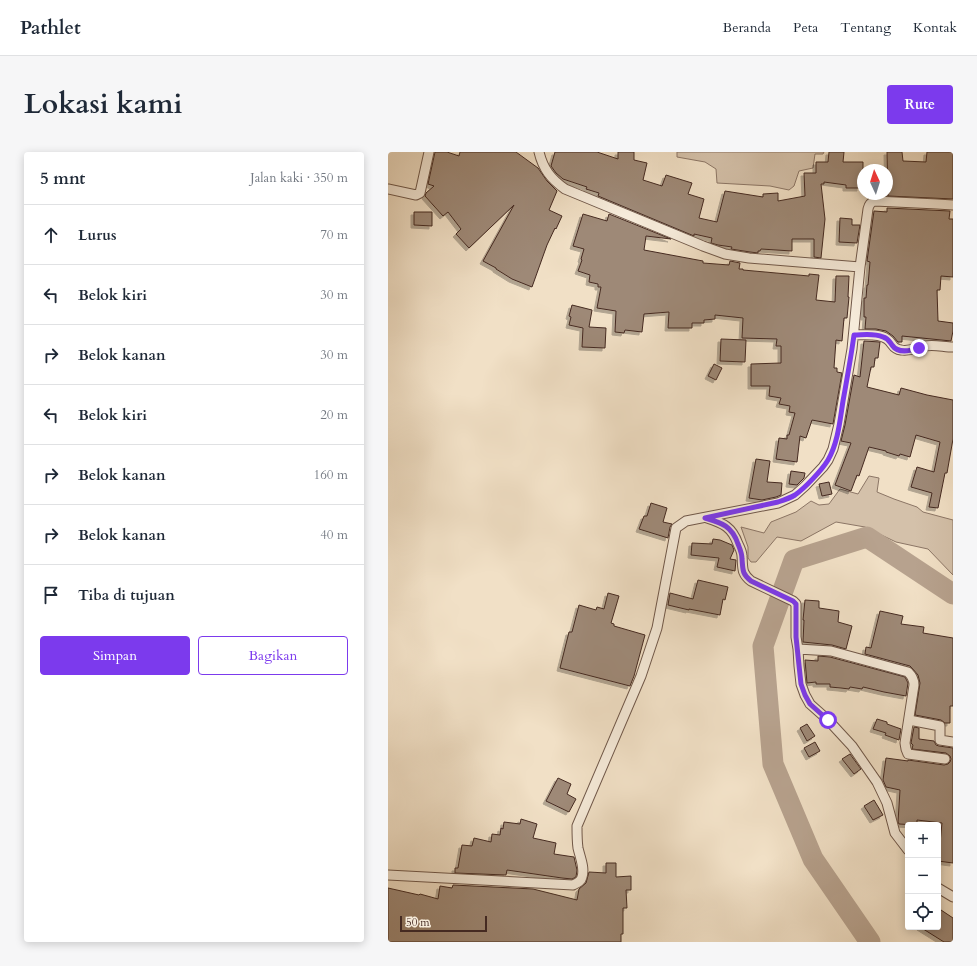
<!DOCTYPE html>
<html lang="id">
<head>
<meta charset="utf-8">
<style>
	:root { --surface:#fff; --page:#f6f6f7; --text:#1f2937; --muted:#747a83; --line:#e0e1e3; --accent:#7c3aed }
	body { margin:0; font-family:Cardo,serif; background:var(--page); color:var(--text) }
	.controls { position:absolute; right:12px; bottom:12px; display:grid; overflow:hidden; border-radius:4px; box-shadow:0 2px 10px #0003 }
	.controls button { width:36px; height:36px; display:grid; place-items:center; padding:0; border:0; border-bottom:1px solid var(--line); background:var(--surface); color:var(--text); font:20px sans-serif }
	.compass { position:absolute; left:469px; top:12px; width:36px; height:36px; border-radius:50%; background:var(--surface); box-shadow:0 2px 10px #0003; rotate:356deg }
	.scale { position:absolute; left:12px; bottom:10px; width:87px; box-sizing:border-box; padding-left:4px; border:2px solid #452a21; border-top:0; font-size:11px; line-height:14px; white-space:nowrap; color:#452a21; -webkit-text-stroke:3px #f6ebda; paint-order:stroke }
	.stop { position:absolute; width:12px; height:12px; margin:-9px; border:3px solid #7c3aed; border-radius:50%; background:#fff }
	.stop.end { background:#7c3aed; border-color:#fff; box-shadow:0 1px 4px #0008 }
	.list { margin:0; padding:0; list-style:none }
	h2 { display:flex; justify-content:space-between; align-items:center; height:52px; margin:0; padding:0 16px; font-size:17px }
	h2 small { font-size:13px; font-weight:400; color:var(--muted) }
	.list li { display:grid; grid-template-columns:26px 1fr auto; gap:12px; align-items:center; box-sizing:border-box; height:60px; padding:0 16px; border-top:1px solid var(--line) }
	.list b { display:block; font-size:15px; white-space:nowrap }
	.list em { font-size:13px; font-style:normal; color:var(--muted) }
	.actions { display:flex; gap:8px; padding:12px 16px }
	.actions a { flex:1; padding:9px 0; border:1px solid var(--accent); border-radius:4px; text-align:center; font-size:14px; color:var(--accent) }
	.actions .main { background:var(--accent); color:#fff }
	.icon { flex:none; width:22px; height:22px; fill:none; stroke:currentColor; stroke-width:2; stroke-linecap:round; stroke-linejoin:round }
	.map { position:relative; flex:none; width:565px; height:790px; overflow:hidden; border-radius:4px }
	header { display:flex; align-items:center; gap:24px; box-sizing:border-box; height:56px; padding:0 20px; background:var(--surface); border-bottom:1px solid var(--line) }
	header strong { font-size:19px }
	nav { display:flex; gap:22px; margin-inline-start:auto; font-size:14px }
	.intro { display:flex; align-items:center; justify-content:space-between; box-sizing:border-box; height:96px; padding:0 24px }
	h1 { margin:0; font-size:28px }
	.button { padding:10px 18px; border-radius:4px; background:var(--accent); color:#fff; font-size:14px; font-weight:700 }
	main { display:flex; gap:24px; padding:0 24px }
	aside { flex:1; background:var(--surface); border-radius:4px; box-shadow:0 2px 10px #0003 }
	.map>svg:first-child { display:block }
	.green { fill:#d4c1aa; stroke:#8c7666 }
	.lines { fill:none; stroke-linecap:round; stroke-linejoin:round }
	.river { stroke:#b7a28e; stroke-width:21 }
	.building { fill:#9e8977; stroke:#452a21; filter:url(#shadow) }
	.minor-casing { stroke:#70584a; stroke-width:11 }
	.minor { stroke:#f6ebda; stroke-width:9 }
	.route { stroke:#7c3aed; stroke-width:5 }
</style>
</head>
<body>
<header>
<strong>Pathlet</strong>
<nav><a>Beranda</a><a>Peta</a><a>Tentang</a><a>Kontak</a></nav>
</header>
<div class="intro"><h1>Lokasi kami</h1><a class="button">Rute</a></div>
<main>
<aside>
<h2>5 mnt<small>Jalan kaki · 350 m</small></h2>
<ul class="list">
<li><svg class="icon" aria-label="ahead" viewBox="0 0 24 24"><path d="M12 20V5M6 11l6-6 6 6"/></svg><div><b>Lurus</b></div><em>70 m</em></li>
<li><svg class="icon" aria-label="left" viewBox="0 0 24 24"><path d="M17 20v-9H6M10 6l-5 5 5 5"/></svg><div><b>Belok kiri</b></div><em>30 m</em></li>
<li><svg class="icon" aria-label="right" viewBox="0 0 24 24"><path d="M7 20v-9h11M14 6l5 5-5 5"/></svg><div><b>Belok kanan</b></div><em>30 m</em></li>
<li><svg class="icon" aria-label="left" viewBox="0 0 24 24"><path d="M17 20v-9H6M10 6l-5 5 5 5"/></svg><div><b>Belok kiri</b></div><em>20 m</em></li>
<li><svg class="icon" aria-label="right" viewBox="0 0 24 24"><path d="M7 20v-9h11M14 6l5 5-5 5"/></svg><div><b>Belok kanan</b></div><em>160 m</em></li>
<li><svg class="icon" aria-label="right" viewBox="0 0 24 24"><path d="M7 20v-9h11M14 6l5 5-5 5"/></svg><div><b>Belok kanan</b></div><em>40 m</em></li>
<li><svg class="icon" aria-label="arrive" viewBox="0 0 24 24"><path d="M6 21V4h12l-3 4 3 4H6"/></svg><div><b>Tiba di tujuan</b></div></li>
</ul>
<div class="actions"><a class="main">Simpan</a><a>Bagikan</a></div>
</aside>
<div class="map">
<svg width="565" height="790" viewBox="0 0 565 790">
	<defs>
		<filter id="shadow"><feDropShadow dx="-3" dy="3" stdDeviation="0" flood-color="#0004"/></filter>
	</defs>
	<rect width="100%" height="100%" fill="#f1e0c6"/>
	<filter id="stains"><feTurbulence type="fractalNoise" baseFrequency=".005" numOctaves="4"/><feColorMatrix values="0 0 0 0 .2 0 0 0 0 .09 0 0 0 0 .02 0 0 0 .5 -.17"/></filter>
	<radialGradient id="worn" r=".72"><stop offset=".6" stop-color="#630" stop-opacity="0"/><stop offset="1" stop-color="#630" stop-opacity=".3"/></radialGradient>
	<path class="green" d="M 289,0 L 436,0 L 435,2 L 427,2 L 425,16 L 411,19 L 406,34 L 401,38 L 382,34 L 329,31 L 328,17 L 317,10 L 289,5 Z
		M 481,324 L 491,326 L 489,340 L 506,347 L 529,355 L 535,360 L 565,368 L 565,423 L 540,397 L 508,390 L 477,375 L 448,370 L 413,389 L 389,385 L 368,410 L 363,410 L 360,406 L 360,395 L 353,375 L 376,381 L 383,370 L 408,360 L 423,349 L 431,353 L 441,352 L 452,337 L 470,342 Z"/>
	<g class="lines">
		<path class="river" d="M 482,790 L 425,707 L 385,612 L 375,494 L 406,408 L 479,385 L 565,442"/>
	</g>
	<path class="building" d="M 47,0 L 59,0 L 71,4 L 72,0 L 128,0 L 150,16 L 159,29 L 169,39 L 161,58 L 174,64 L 168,77 L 167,76 L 159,93 L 144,135 L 124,127 L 108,117 L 108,116 L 95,109 L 126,53 L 81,96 L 68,82 L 73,77 L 60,60 L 55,64 L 37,44 L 38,41 L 46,34 L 40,32 Z
		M 167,0 L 209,0 L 230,7 L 230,0 L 246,0 L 246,8 L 259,11 L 255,28 L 274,34 L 278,23 L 304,31 L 300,42 L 316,47 L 311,66 L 329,70 L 337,39 L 375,45 L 375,42 L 390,41 L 390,49 L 417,44 L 416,21 L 428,21 L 428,10 L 440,10 L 441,0 L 456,0 L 455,10 L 475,10 L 475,29 L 472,29 L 472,36 L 458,36 L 458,33 L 436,30 L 436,32 L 433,32 L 437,67 L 433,106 L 426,105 L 426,87 L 404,87 L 404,99 L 373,97 L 372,99 L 370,99 L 370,101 L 362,100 L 343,97 L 344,95 L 330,93 L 323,91 L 324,86 L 306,82 L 306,84 L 210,44 L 211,41 L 198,37 L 199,35 L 175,27 L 168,21 L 163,14 Z
		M 499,0 L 514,0 L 515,9 L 538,10 L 539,0 L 565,0 L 565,47 L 500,44 Z
		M 499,56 L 562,59 L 561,67 L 565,67 L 565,125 L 553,124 L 552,138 L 549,138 L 550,169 L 565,171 L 565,179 L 563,189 L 514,184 L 514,190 L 510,190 L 505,184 L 498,179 L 488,177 L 477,177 L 478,165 L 476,165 L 476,146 L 478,146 L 479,133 L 480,133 L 482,110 L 479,109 L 486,59 L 499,60 Z
		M 26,60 L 44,60 L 44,74 L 26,73 Z
		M 195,62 L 219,69 L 221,62 L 283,87 L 258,84 L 256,98 L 315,109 L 315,111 L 341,113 L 342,109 L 352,111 L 351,117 L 355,117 L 355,118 L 421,124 L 421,122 L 431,123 L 428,148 L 447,150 L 448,124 L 461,124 L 460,145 L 461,145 L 459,166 L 456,166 L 454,189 L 448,188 L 446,216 L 449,216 L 449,220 L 454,221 L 445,272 L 424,268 L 418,286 L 412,284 L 409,310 L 388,307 L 391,286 L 399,287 L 399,283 L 401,283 L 407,261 L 401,260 L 402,254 L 391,252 L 393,246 L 381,244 L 382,234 L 363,234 L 363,212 L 393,211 L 393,194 L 388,194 L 389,187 L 354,186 L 355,166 L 327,163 L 327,167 L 316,168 L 316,171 L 304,171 L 304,176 L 280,176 L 281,160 L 256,162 L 254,180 L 237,178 L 236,181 L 227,180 L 228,159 L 209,156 L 213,135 L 210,135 L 210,132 L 201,130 L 202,123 L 190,119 L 194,108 L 193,107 L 196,97 L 185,94 Z
		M 452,66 L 464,67 L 464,73 L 472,73 L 469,91 L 451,90 Z
		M 184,153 L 204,158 L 201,175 L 218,176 L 217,196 L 194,195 L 195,176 L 181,173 L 183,165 L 181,164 Z
		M 333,187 L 358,188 L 357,210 L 332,209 Z
		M 476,189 L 492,190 L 490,206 L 487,206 L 486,215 L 483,215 L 479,235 L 511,243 L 513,236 L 539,243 L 565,248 L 565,287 L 559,321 L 557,321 L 550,356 L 541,355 L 544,341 L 523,335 L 529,315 L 546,320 L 552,290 L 528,283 L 522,305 L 512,302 L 511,304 L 498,300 L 498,299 L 481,295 L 471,324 L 469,323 L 463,339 L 447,333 L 463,291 L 453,289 L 457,273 L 466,223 L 472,225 Z
		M 326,212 L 334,216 L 328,228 L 320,224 Z
		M 368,307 L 382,309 L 379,330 L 394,331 L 393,343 L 388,345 L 374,348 L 361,346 Z
		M 403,319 L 417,321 L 416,326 L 409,333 L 401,332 Z
		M 441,330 L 444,342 L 434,344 L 431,332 Z
		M 263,351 L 279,356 L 275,370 L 284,372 L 282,375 L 280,386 L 251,377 L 256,364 L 259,364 Z
		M 325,387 L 332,388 L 344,393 L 346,398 L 342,407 L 348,408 L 347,419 L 329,415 L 331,406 L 303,403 L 304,391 L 324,392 Z
		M 310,428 L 340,435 L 337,448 L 335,447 L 332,463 L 301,457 L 301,458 L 280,453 L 282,441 L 305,447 Z
		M 220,441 L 231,444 L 223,471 L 226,472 L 226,474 L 257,483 L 246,524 L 242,534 L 172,516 L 181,480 L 184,480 L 191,453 L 208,458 L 209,455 L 216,457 Z
		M 417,448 L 431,449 L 431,456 L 451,459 L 450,470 L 464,474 L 458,497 L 444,493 L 415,490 L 416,468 L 415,468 Z
		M 492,459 L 515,464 L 513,472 L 536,475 L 535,481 L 565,486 L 565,554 L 562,554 L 562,571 L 557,571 L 553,568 L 527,563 L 532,531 L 530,523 L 524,516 L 522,514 L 477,502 L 478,495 L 483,496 Z
		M 430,504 L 442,505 L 517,525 L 520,531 L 518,544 L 496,540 L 475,535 L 474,537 L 462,535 L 461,537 L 453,536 L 442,535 L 442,532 L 428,532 L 428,530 L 419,531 L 417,508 L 430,509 Z
		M 489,567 L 499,570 L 499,572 L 513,577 L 511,588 L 497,583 L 498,581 L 485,577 Z
		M 419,572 L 427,584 L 419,589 L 412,576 Z
		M 526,575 L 531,576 L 531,587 L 546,589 L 548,593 L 551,594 L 565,596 L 565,711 L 550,709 L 550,690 L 552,691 L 554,671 L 529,668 L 529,673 L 511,672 L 510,670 L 512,638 L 498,635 L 495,628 L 498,606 L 520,609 L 520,608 L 556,613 L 560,612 L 562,610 L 563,607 L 562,604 L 558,601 L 524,597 L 525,593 L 523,591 Z
		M 427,590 L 432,599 L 421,605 L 416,596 Z
		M 462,602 L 473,617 L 466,622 L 454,607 Z
		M 170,626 L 183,632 L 179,642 L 188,647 L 181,660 L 158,649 Z
		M 486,648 L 495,663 L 485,668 L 476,654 Z
		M 133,667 L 149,672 L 145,686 L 168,691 L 166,702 L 186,705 L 189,718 L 188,725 L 184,727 L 174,726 L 119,718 L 118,723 L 67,721 L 67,716 L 70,716 L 74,693 L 84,694 L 86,686 L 103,690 L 104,682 L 112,683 L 113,676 L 115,677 L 116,670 L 132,672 Z
		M 218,711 L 228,711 L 228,725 L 243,724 L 243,738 L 238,738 L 239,756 L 235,756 L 235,782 L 233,782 L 233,790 L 0,790 L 0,736 L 31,743 L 32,742 L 50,747 L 52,734 L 64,736 L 65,733 L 145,737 L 189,748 L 191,737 L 198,731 L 201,720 L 218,721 Z
		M 550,756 L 565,766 L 565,790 L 556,790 L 532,775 L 550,775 Z"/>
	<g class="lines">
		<defs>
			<path id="minor" d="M 151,0 C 155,17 163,27 177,37 L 315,94 L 337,102 L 361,106 L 472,115
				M 0,37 L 28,43 L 32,41 L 41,0
				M 466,183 C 476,183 491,181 499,187 C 505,191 504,197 513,198 C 522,200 529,195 537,194 C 546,192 556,195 565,195
				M 319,366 C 335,371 344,375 350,392 C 352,396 354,400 354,404 C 355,416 353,421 363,429 L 405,449 L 408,452 L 408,485 L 410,497 L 411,514 L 413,532 L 417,543 L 422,552 L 440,568 L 464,594 L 489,630 L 499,651 L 507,681 L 520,698
				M 410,497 L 443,499 L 520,520 C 524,524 526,527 526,533 L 517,591 L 518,597 L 520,602 L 557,607
				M 521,568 L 552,574 L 552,588 L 565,590
				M 0,723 L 185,733 C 189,731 193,730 194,725 C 197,716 192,705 190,696 C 189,689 189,681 189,674 L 253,524 L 269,476 L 288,376 L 298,369 L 390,351 L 407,343 L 417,334 L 435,315 L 440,308 L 445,297 L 451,272 L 464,197 L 472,115 L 480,57 C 481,52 483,50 487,49 L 549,52 L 565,53
				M 550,736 L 565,745"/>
		</defs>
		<use href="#minor" class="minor-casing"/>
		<use href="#minor" class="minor"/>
	</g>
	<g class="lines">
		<path class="route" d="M 440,568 L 422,552 L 417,543 L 413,532 L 408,485 L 408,452 L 405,449 L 363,429 C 354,422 355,418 354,407 C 354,401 352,397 350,392 C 344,374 334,371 317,366 L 390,350 C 396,348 402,346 407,343 C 417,336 434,318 440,308 C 450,291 452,268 455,249 C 459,227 463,205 466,183 C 475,183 486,181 495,185 C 500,186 501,189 504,193 C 510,202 522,199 531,196"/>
	</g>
	<rect width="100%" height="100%" filter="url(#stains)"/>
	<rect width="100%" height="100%" fill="url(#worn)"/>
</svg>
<div class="controls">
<button>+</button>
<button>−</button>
<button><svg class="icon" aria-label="locate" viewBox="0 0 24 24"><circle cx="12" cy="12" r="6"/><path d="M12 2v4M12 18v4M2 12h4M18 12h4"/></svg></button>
</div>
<svg class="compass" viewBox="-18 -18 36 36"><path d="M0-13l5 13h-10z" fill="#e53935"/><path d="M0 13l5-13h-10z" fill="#747a83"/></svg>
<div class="scale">50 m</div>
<div class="stop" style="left:440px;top:568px"></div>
<div class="stop end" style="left:531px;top:196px"></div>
</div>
</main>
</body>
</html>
